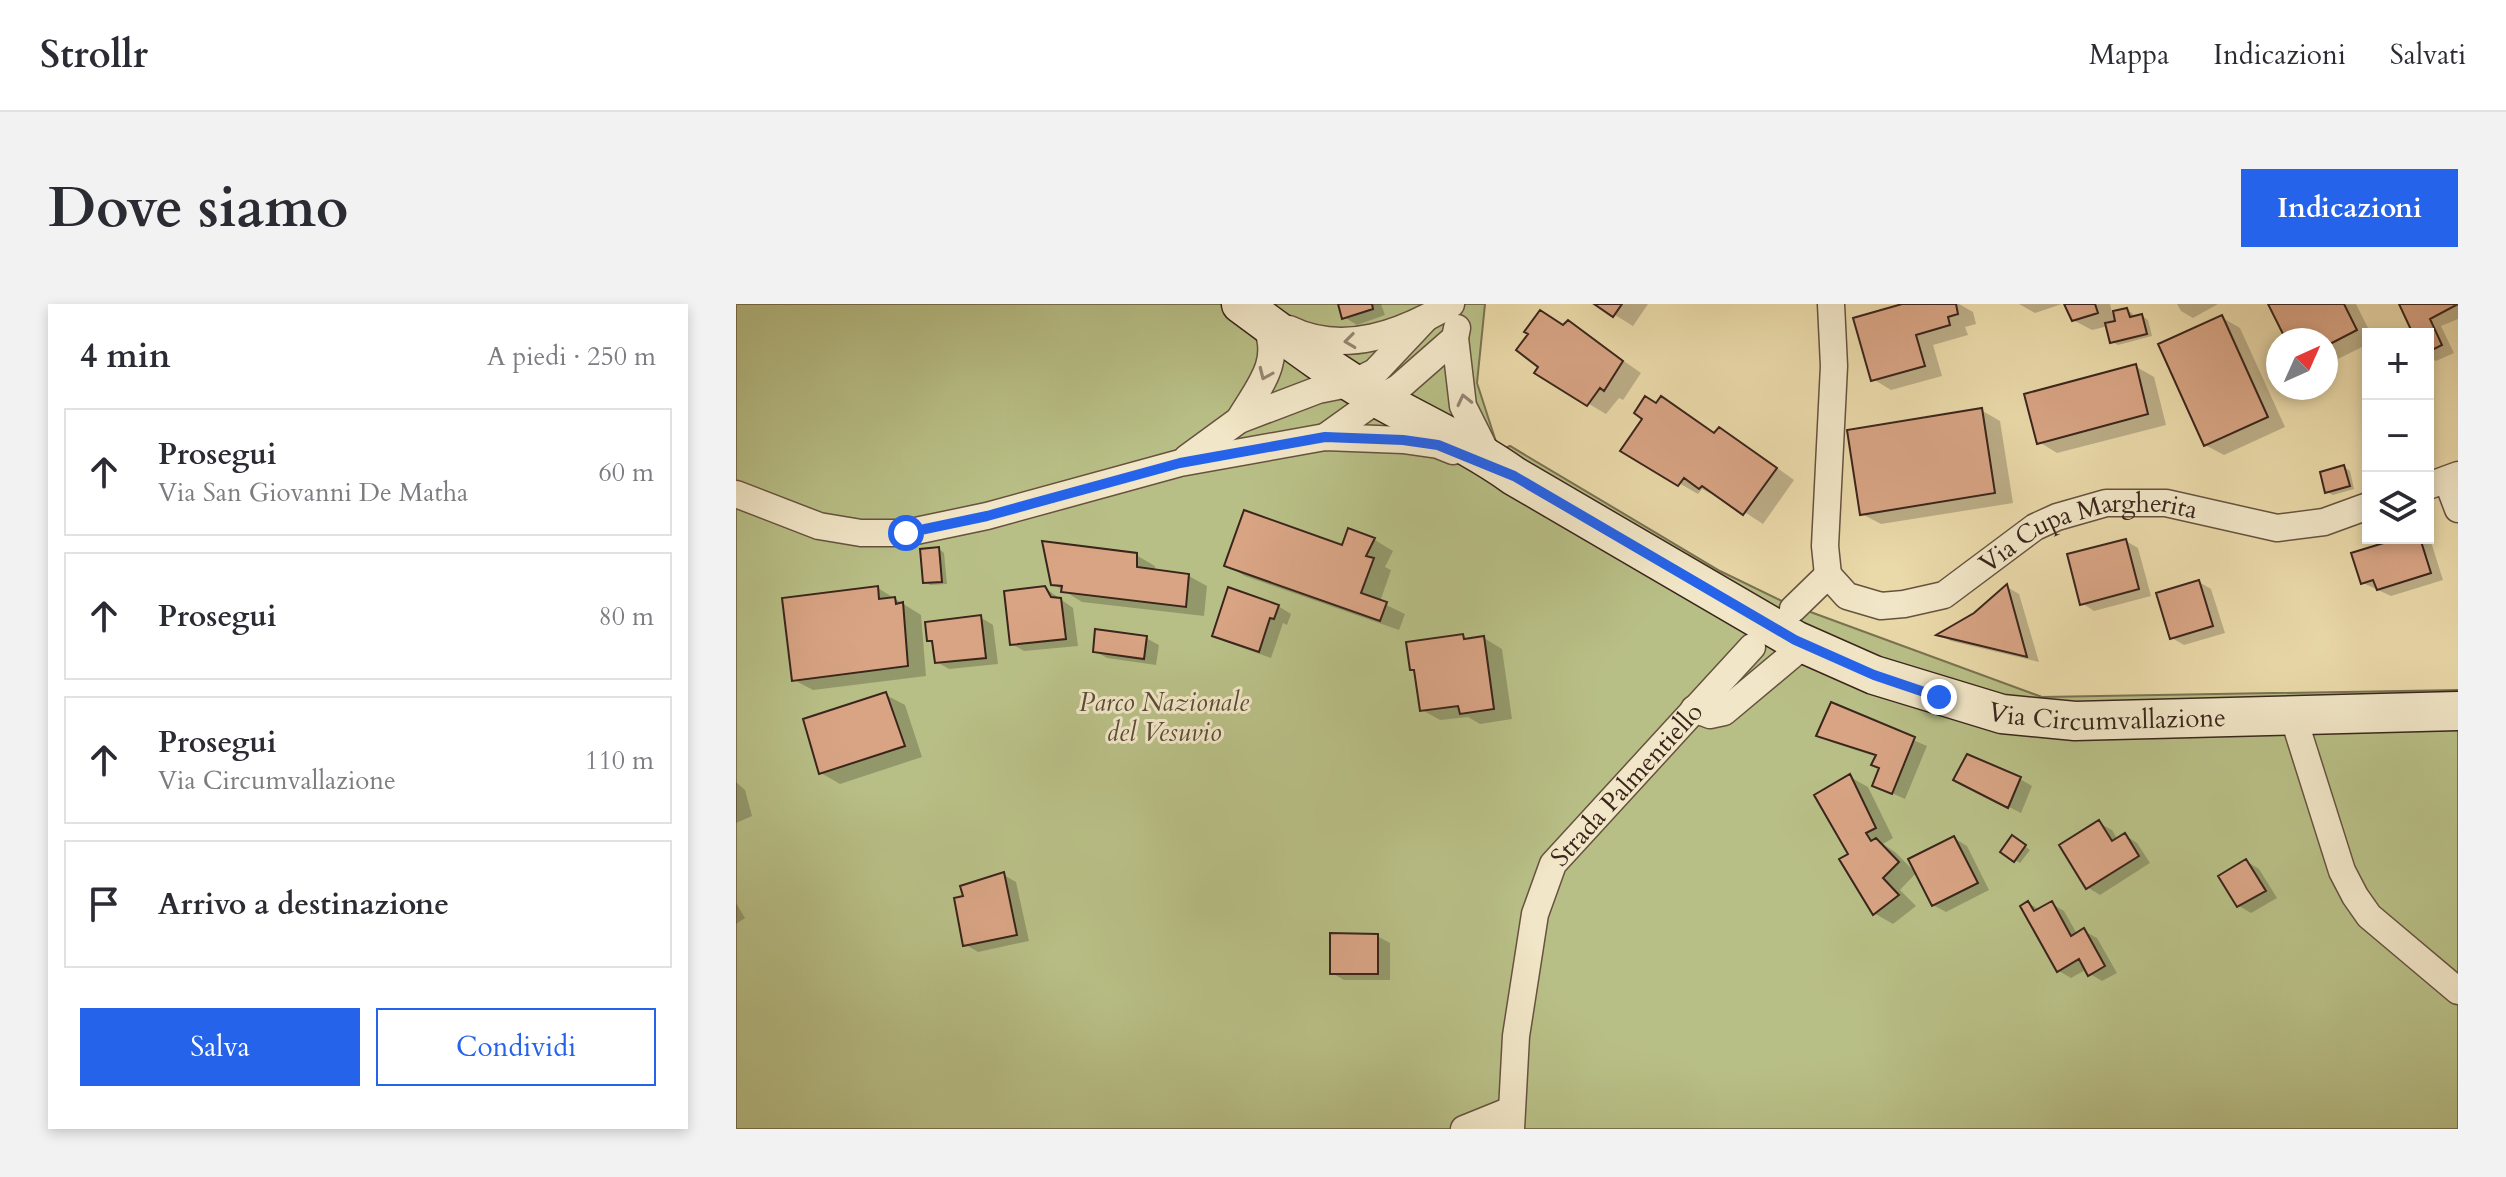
<!DOCTYPE html>
<html lang="it">
<head>
<meta charset="utf-8">
<style>
	:root { --surface:#fff; --page:#f2f2f3; --text:#2b2b33; --muted:#7c7c81; --line:#e1e1e2; --accent:#2563eb }
	body { margin:0; font-family:Cardo,serif; background:var(--page); color:var(--text) }
	.controls { position:absolute; right:24px; top:24px; display:grid; overflow:hidden; border-radius:0px; box-shadow:0 4px 12px #0003 }
	.controls button { width:72px; height:72px; display:grid; place-items:center; padding:0; border:0; border-bottom:2px solid var(--line); background:var(--surface); color:var(--text); font:40px sans-serif }
	.compass { position:absolute; left:1530px; top:24px; width:72px; height:72px; border-radius:50%; background:var(--surface); box-shadow:0 4px 12px #0003; rotate:45deg }
	.stop { position:absolute; width:24px; height:24px; margin:-18px; border:6px solid #2563eb; border-radius:50%; background:#fff }
	.stop.end { background:#2563eb; border-color:#fff; box-shadow:0 2px 8px #0008 }
	.list { margin:0; padding:0; list-style:none }
	h2 { display:flex; justify-content:space-between; align-items:center; height:104px; margin:0; padding:0 32px; font-size:34px }
	h2 small { font-size:26px; font-weight:400; color:var(--muted) }
	.list li { display:grid; grid-template-columns:52px 1fr auto; gap:24px; align-items:center; box-sizing:border-box; height:128px; margin:0 16px 16px; padding:0 16px; border:2px solid var(--line); border-radius:0px }
	.list b { display:block; font-size:30px; white-space:nowrap }
	.list p { margin:0; font-size:26px; white-space:nowrap; color:var(--muted) }
	.list em { font-size:26px; font-style:normal; color:var(--muted) }
	.actions { display:flex; gap:16px; padding:24px 32px }
	.actions a { flex:1; padding:18px 0; border:2px solid var(--accent); border-radius:0px; text-align:center; font-size:28px; color:var(--accent) }
	.actions .main { background:var(--accent); color:#fff }
	.icon { flex:none; width:44px; height:44px; fill:none; stroke:currentColor; stroke-width:2; stroke-linecap:round; stroke-linejoin:round }
	.map { position:relative; flex:none; width:1722px; height:825px; overflow:hidden; border-radius:0px }
	header { display:flex; align-items:center; gap:48px; box-sizing:border-box; height:112px; padding:0 40px; background:var(--surface); border-bottom:2px solid var(--line) }
	header strong { font-size:38px }
	nav { display:flex; gap:44px; margin-inline-start:auto; font-size:28px }
	.intro { display:flex; align-items:center; justify-content:space-between; box-sizing:border-box; height:192px; padding:0 48px }
	h1 { margin:0; font-size:56px }
	.button { padding:20px 36px; border-radius:0px; background:var(--accent); color:#fff; font-size:28px; font-weight:700 }
	main { display:flex; gap:48px; padding:0 48px }
	aside { flex:1; background:var(--surface); border-radius:0px; box-shadow:0 4px 12px #0003 }
	.map>svg:first-child { display:block }
	.green { fill:#b8bf86; stroke:#797251; stroke-width:2 }
	.shadow { fill:#0003 }
	.building { fill:#d8a484; stroke:#3a251c; stroke-width:2 }
	.lines { fill:none; stroke-linecap:round; stroke-linejoin:round }
	.street-casing { stroke:#66523f; stroke-width:29 }
	.secondary-casing { stroke:#3a251c; stroke-width:41 }
	.street { stroke:#f1e6c7; stroke-width:26 }
	.secondary { stroke:#f1e6c7; stroke-width:38 }
	.oneway { stroke:#968672 }
	.route { stroke:#2563eb; stroke-width:10 }
	.labels { text-anchor:middle; dominant-baseline:central; stroke-width:6; stroke-linejoin:round; paint-order:stroke }
	.street-label { font-size:26px; fill:#3a251c; stroke:#f1e6c7 }
	.park-label { font-size:26px; font-style:italic; fill:#5a4c36; stroke:#f1e6c7 }
</style>
</head>
<body>
<header>
<strong>Strollr</strong>
<nav><a>Mappa</a><a>Indicazioni</a><a>Salvati</a></nav>
</header>
<div class="intro"><h1>Dove siamo</h1><a class="button">Indicazioni</a></div>
<main>
<aside>
<h2>4 min<small>A piedi · 250 m</small></h2>
<ul class="list">
<li><svg class="icon" aria-label="ahead" viewBox="0 0 24 24"><path d="M12 20V5M6 11l6-6 6 6"/></svg><div><b>Prosegui</b><p>Via San Giovanni De Matha</p></div><em>60 m</em></li>
<li><svg class="icon" aria-label="ahead" viewBox="0 0 24 24"><path d="M12 20V5M6 11l6-6 6 6"/></svg><div><b>Prosegui</b></div><em>80 m</em></li>
<li><svg class="icon" aria-label="ahead" viewBox="0 0 24 24"><path d="M12 20V5M6 11l6-6 6 6"/></svg><div><b>Prosegui</b><p>Via Circumvallazione</p></div><em>110 m</em></li>
<li><svg class="icon" aria-label="arrive" viewBox="0 0 24 24"><path d="M6 21V4h12l-3 4 3 4H6"/></svg><div><b>Arrivo a destinazione</b></div></li>
</ul>
<div class="actions"><a class="main">Salva</a><a>Condividi</a></div>
</aside>
<div class="map">
<svg width="1722" height="825" viewBox="0 0 1722 825">
	<rect width="100%" height="100%" fill="#ead9a9"/>
	<filter id="stains"><feTurbulence type="fractalNoise" baseFrequency=".0025" numOctaves="4"/><feColorMatrix values="0 0 0 0 .2 0 0 0 0 .09 0 0 0 0 .02 0 0 0 .5 -.17"/></filter>
	<radialGradient id="worn" r=".72"><stop offset=".6" stop-color="#630" stop-opacity="0"/><stop offset="1" stop-color="#630" stop-opacity=".3"/></radialGradient>
	<path class="green" d="M 0,0 L 749,0 L 741,79 L 763,147 L 774,142 L 984,267 L 1050,299 L 1306,393 L 1722,386 L 1722,825 L 0,825 Z"/>
	<path class="shadow" d="M 604,0 L 645,0 L 649,11 L 621,21 L 608,13 Z
		M 861,0 L 912,0 L 897,22 Z
		M 1173,0 L 1223,0 L 1237,8 L 1240,20 L 1229,23 L 1232,31 L 1197,41 L 1206,72 L 1155,86 L 1137,75 Z
		M 1283,0 L 1326,0 L 1299,9 Z
		M 1330,0 L 1374,0 L 1376,9 L 1391,6 L 1396,9 L 1398,14 L 1406,12 L 1412,16 L 1416,32 L 1382,41 L 1376,38 L 1372,22 L 1356,26 L 1337,16 Z
		M 1441,0 L 1482,0 L 1457,14 L 1445,7 Z
		M 1534,0 L 1620,0 L 1635,30 L 1632,30 L 1632,40 L 1590,61 L 1590,36 L 1552,36 Z
		M 1665,0 L 1722,0 L 1722,15 L 1705,22 L 1718,49 L 1700,57 L 1692,52 L 1692,30 L 1679,30 Z
		M 1485,13 L 1504,24 L 1549,123 L 1488,151 L 1469,141 Z
		M 832,18 L 905,69 L 887,96 L 883,94 L 870,110 L 801,69 Z
		M 1399,62 L 1418,73 L 1430,121 L 1321,149 L 1303,138 Z
		M 926,94 L 980,130 L 984,125 L 1002,136 L 1058,176 L 1027,220 L 984,192 L 983,194 L 966,185 L 962,190 L 887,147 Z
		M 1245,106 L 1264,117 L 1277,199 L 1145,220 L 1126,210 Z
		M 1608,163 L 1614,167 L 1618,185 L 1597,191 L 1591,188 Z
		M 613,227 L 639,236 L 657,247 L 649,263 L 655,266 L 644,298 L 669,310 L 663,326 L 509,272 L 490,261 L 608,243 Z
		M 1670,234 L 1688,234 L 1695,238 L 1707,276 L 1655,292 L 1627,279 Z
		M 1390,237 L 1402,244 L 1415,292 L 1358,307 L 1346,299 Z
		M 203,245 L 208,249 L 211,280 L 194,281 L 189,278 Z
		M 400,251 L 419,262 L 419,267 L 453,272 L 471,282 L 468,312 L 346,298 L 317,280 Z
		M 1463,278 L 1475,285 L 1489,329 L 1448,341 L 1436,334 Z
		M 1271,283 L 1283,290 L 1303,358 L 1215,337 L 1204,331 L 1239,310 Z
		M 142,284 L 185,311 L 190,372 L 77,386 L 58,376 Z
		M 309,284 L 337,304 L 342,342 L 288,347 L 276,340 Z
		M 542,302 L 555,310 L 551,321 L 547,319 L 535,354 L 490,338 L 478,331 Z
		M 244,313 L 257,321 L 262,360 L 213,365 L 201,358 L 199,339 L 193,336 Z
		M 727,333 L 733,336 L 748,334 L 766,345 L 776,415 L 744,420 L 732,413 L 704,416 L 686,406 L 680,368 L 676,365 Z
		M 410,334 L 423,341 L 420,361 L 371,354 L 359,347 Z
		M 150,391 L 169,401 L 186,453 L 104,480 L 85,469 Z
		M 1096,401 L 1191,442 L 1169,495 L 1138,481 L 1145,464 L 1141,453 L 1095,438 L 1083,431 Z
		M 1114,473 L 1132,483 L 1157,534 L 1147,540 L 1159,548 L 1180,569 L 1164,586 L 1180,602 L 1157,620 L 1138,609 Z
		M 1284,475 L 1296,482 L 1285,509 L 1232,482 Z
		M 0,478 L 9,486 L 16,512 L 0,519 Z
		M 1363,519 L 1376,526 L 1382,536 L 1389,531 L 1401,539 L 1414,559 L 1364,591 L 1351,583 Z
		M 1218,534 L 1231,542 L 1253,586 L 1210,608 L 1197,601 Z
		M 1282,537 L 1294,546 L 1284,559 L 1279,556 Z
		M 1510,557 L 1523,565 L 1541,594 L 1515,609 L 1503,602 Z
		M 268,571 L 280,578 L 293,637 L 242,648 L 229,640 Z
		M 0,599 L 9,614 L 0,620 Z
		M 1292,599 L 1304,606 L 1316,600 L 1328,607 L 1341,630 L 1348,627 L 1361,634 L 1381,669 L 1366,677 L 1354,670 L 1351,665 L 1335,674 L 1323,667 Z
		M 641,632 L 654,639 L 654,676 L 608,676 L 596,669 Z"/>
	<path class="building" d="M 602,0 L 636,0 L 637,5 L 606,15 Z
		M 858,0 L 886,0 L 877,13 Z
		M 1166,0 L 1220,0 L 1222,10 L 1212,13 L 1214,21 L 1180,31 L 1189,62 L 1135,77 L 1117,14 Z
		M 1328,0 L 1359,0 L 1362,9 L 1336,17 Z
		M 1532,0 L 1608,0 L 1621,26 L 1590,42 L 1590,36 L 1550,36 Z
		M 1663,0 L 1722,0 L 1694,15 L 1706,41 L 1692,48 L 1692,30 L 1677,30 Z
		M 1391,4 L 1394,13 L 1406,10 L 1411,30 L 1374,39 L 1369,19 L 1379,17 L 1377,7 Z
		M 804,6 L 827,21 L 832,16 L 887,57 L 868,87 L 864,84 L 851,102 L 798,69 L 802,63 L 780,46 L 792,30 L 788,28 Z
		M 1486,11 L 1532,113 L 1468,142 L 1422,40 Z
		M 1400,60 L 1412,110 L 1301,140 L 1288,90 Z
		M 909,92 L 920,99 L 925,92 L 978,129 L 983,123 L 1041,164 L 1007,211 L 966,182 L 963,185 L 948,174 L 942,182 L 884,147 L 906,115 L 898,109 Z
		M 1246,104 L 1259,189 L 1124,211 L 1111,126 Z
		M 1608,161 L 1614,182 L 1589,189 L 1584,168 Z
		M 508,206 L 606,241 L 612,224 L 639,234 L 630,252 L 638,254 L 625,289 L 651,298 L 644,317 L 488,262 Z
		M 1664,234 L 1684,234 L 1695,269 L 1641,286 L 1637,276 L 1625,280 L 1615,249 Z
		M 1390,235 L 1403,285 L 1344,301 L 1331,250 Z
		M 306,237 L 401,249 L 401,263 L 453,270 L 450,303 L 325,288 L 326,282 L 315,281 Z
		M 203,243 L 206,278 L 187,279 L 184,245 Z
		M 1463,276 L 1477,322 L 1434,335 L 1420,289 Z
		M 1271,280 L 1291,353 L 1200,331 L 1238,309 Z
		M 142,282 L 143,295 L 159,293 L 160,300 L 167,298 L 172,362 L 56,377 L 46,294 Z
		M 309,282 L 315,293 L 325,294 L 330,335 L 274,341 L 268,287 Z
		M 492,283 L 543,301 L 538,315 L 534,314 L 523,348 L 476,332 Z
		M 245,311 L 250,354 L 199,359 L 196,337 L 191,337 L 189,318 Z
		M 359,325 L 411,332 L 408,355 L 357,348 Z
		M 727,330 L 728,335 L 748,332 L 758,405 L 724,410 L 722,402 L 684,407 L 678,366 L 674,366 L 670,338 Z
		M 150,388 L 169,442 L 83,470 L 67,415 Z
		M 1095,398 L 1179,433 L 1156,490 L 1136,482 L 1143,464 L 1135,461 L 1140,451 L 1080,432 Z
		M 1231,450 L 1285,473 L 1272,504 L 1217,476 Z
		M 1114,470 L 1140,524 L 1130,529 L 1135,537 L 1140,534 L 1163,558 L 1147,574 L 1163,591 L 1137,611 L 1103,555 L 1112,550 L 1078,491 Z
		M 1363,516 L 1376,537 L 1389,529 L 1403,552 L 1350,585 L 1323,541 Z
		M 1276,531 L 1290,541 L 1278,558 L 1264,548 Z
		M 1218,532 L 1242,579 L 1196,602 L 1172,555 Z
		M 1510,555 L 1530,587 L 1501,603 L 1482,572 Z
		M 268,568 L 281,631 L 227,642 L 218,594 L 227,592 L 224,582 Z
		M 1292,597 L 1298,607 L 1316,597 L 1335,632 L 1348,624 L 1369,662 L 1352,672 L 1343,655 L 1321,668 L 1284,602 Z
		M 594,629 L 642,630 L 642,670 L 594,670 Z"/>
	<g class="lines">
		<defs>
			<g id="street">
				<path d="M 721,24 L 719,34 L 727,102 L 753,154"/>
				<path d="M 553,25 C 608,52 666,29 715,0"/>
				<path d="M 503,116 C 521,85 548,57 529,20"/>
				<path d="M 589,133 L 642,95 L 662,84 L 719,34"/>
				<path d="M 451,154 L 503,116 L 582,86 L 617,79 L 639,68 L 688,16"/>
				<path d="M 1711,176 L 1722,205"/>
				<path d="M 1692,182 L 1722,171"/>
				<path d="M 0,190 L 83,222 L 125,229 L 170,229 L 251,212 L 444,159 L 589,133 L 667,136 L 702,141 L 717,147"/>
				<path id="s1" d="M 1092,271 L 1111,292 L 1145,302 L 1168,300 L 1208,291 L 1299,223 L 1321,213 L 1370,199 L 1430,199 L 1541,224 L 1588,218 L 1632,202"/>
				<path d="M 1092,271 L 1089,242 L 1098,62 L 1095,0"/>
				<path d="M 1057,305 L 1092,271"/>
				<path d="M 958,405 L 974,411 L 988,408 L 1068,341"/>
				<path d="M 1557,412 L 1606,567 L 1619,592 L 1633,612 L 1722,687"/>
				<path d="M 728,825 L 775,806"/>
				<path id="s2" d="M 775,825 L 780,732 L 799,610 L 817,560 L 1016,343"/>
			</g>
			<g id="secondary">
				<path id="s3" d="M 505,0 C 550,33 595,68 643,95 C 689,121 736,142 778,172 L 1059,336 L 1138,371 L 1266,410 L 1339,417 L 1722,407"/>
			</g>
		</defs>
		<use href="#street" class="street-casing"/>
		<use href="#secondary" class="secondary-casing"/>
		<use href="#street" class="street"/>
		<use href="#secondary" class="secondary"/>
	</g>
	<defs><path id="oneway-chevron" d="M-2-3.5L2.5 0L-2 3.5" fill="none" stroke-width="1.6" stroke-linecap="round" stroke-linejoin="round" transform="scale(2)"/></defs>
	<g class="oneway">
		<use href="#oneway-chevron" transform="translate(614 37) rotate(173)"/>
		<use href="#oneway-chevron" transform="translate(529 70) rotate(114)"/>
		<use href="#oneway-chevron" transform="translate(728 96) rotate(-103)"/>
	</g>
	<g class="lines">
		<path class="route" d="M 170,229 L 251,212 L 444,159 L 589,133 L 667,136 L 702,141 L 778,172 L 1059,336 L 1138,371 L 1203,393"/>
	</g>
	<g class="labels">
		<g class="street-label">
			<text stroke="none"><textPath href="#s1" startOffset="292">Via Cupa Margherita</textPath></text>
			<text stroke="none"><textPath href="#s3" startOffset="974">Via Circumvallazione</textPath></text>
			<text stroke="none"><textPath href="#s2" startOffset="378">Strada Palmentiello</textPath></text>
		</g>
		<g class="park-label">
			<text x="428" y="398">Parco Nazionale<tspan x="428" dy="30">del Vesuvio</tspan></text>
		</g>
	</g>
	<rect width="100%" height="100%" filter="url(#stains)"/>
	<rect width="100%" height="100%" fill="url(#worn)"/>
</svg>
<div class="controls">
<button>+</button>
<button>−</button>
<button><svg class="icon" aria-label="layers" viewBox="0 0 24 24"><path d="M12 4l9 5-9 5-9-5zM3 14l9 5 9-5"/></svg></button>
</div>
<svg class="compass" viewBox="-18 -18 36 36"><path d="M0-13l5 13h-10z" fill="#e53935"/><path d="M0 13l5-13h-10z" fill="#7c7c81"/></svg>
<div class="stop" style="left:170px;top:229px"></div>
<div class="stop end" style="left:1203px;top:393px"></div>
</div>
</main>
</body>
</html>
